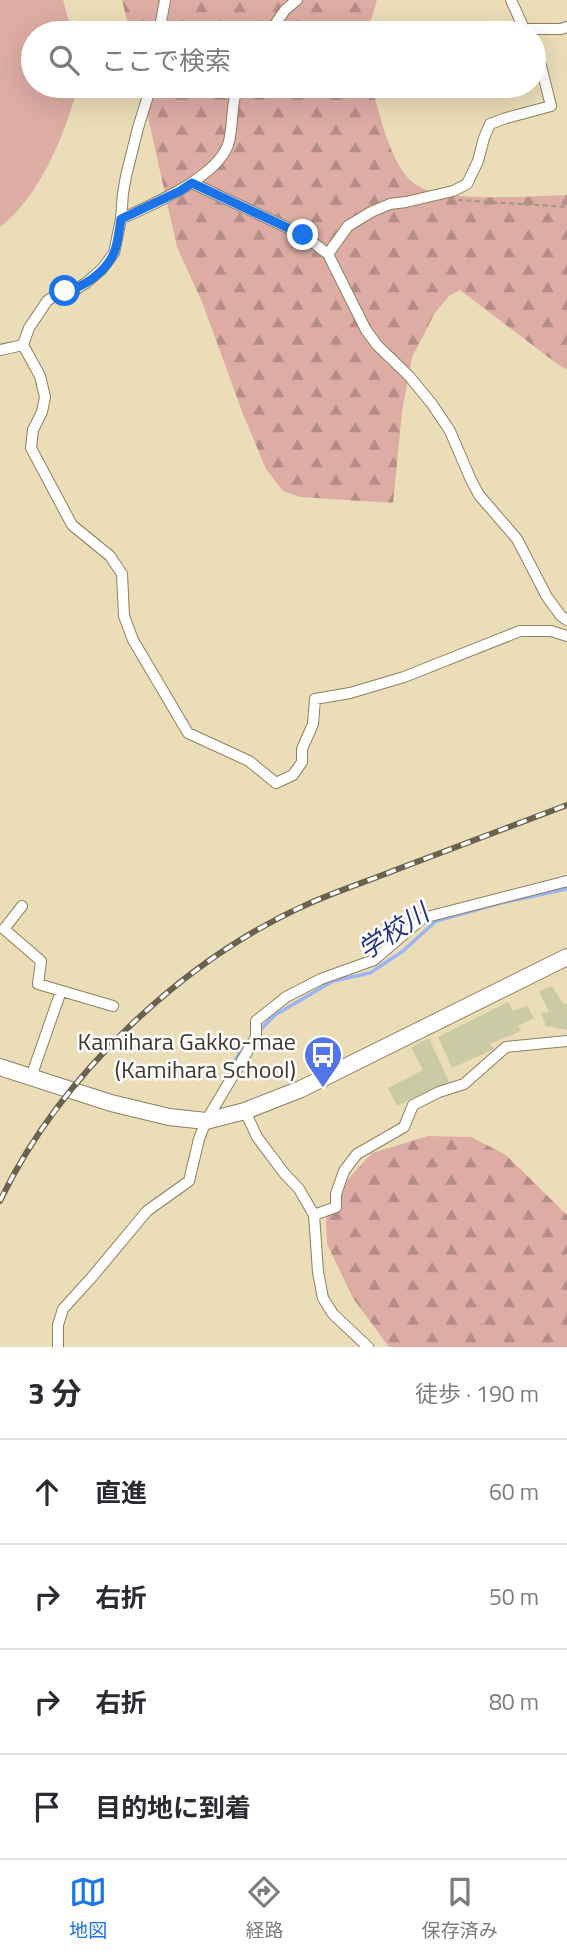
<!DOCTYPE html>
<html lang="ja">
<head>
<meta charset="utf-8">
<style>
	:root { --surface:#fff; --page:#f2f2f3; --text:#2b2b33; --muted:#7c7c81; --line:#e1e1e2; --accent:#1a73e8 }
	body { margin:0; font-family:"Titillium Web","Noto Sans JP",sans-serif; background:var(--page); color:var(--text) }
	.stop { position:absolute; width:21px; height:21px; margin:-16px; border:5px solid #1a73e8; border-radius:50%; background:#fff }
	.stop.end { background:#1a73e8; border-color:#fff; box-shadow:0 2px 7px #0008 }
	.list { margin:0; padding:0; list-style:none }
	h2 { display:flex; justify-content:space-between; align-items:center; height:91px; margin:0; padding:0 28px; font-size:30px }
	h2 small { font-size:23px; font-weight:400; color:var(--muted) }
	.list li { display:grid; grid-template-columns:46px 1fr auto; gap:21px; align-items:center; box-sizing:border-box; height:105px; padding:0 28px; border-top:2px solid var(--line) }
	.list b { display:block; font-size:26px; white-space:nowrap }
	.list em { font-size:23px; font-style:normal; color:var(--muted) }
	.icon { flex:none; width:38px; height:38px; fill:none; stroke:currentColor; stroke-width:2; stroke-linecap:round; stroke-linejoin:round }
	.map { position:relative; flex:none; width:567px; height:1347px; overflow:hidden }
	.search { position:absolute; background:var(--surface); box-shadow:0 7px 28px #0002; left:21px; right:21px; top:21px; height:77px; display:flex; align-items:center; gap:18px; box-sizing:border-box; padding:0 24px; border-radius:38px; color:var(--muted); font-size:26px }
	.sheet { height:511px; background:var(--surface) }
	nav { display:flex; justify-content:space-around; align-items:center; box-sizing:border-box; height:98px; border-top:2px solid var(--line); background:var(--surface); font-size:19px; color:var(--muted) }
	nav a { display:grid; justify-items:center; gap:4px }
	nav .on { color:var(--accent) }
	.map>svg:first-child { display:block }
	.forest { fill:url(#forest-firs) }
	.park { fill:#ddaca4 }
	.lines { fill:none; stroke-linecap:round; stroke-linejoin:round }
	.stream { stroke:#9cb3f4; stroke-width:3.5 }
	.building { fill:#cacba5 }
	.minor-casing { stroke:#8d805e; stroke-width:12 }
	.highway-casing { stroke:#8d805e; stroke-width:18 }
	.path { stroke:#a1977b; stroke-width:2; stroke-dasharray:5 3.5; stroke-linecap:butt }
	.minor { stroke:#fff; stroke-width:10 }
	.highway { stroke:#fff; stroke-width:16 }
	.rail-casing { stroke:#69624e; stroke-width:6 }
	.rail { stroke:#fff; stroke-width:3.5; stroke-dasharray:10; stroke-linecap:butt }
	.route { stroke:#1a73e8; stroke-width:9 }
	.labels { text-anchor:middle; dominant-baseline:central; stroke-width:5; stroke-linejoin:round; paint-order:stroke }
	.poi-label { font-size:24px; fill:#403b2c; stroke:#fff; text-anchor:end }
	.water-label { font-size:26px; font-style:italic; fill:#263882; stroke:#fff }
</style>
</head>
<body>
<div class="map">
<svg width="567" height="1347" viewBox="0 0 567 1347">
	<defs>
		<pattern id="forest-firs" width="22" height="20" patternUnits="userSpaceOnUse" patternTransform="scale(1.75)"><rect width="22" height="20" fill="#ddaca4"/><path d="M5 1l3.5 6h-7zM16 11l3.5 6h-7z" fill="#b58d86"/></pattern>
	</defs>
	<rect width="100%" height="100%" fill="#ebddb8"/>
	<path class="forest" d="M 122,0 L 377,0 L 370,23 L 369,33 L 130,33 Z
		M 141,86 L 372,86 C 379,113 392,172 418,186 C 447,203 532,196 567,195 L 567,369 L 560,366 L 460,290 L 449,296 L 435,313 L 412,357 L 402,412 L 393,503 L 300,497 L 283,491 L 266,469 L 243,414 L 202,302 L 177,247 Z
		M 428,1136 L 471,1137 L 506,1155 L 567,1215 L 567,1347 L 389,1347 L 353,1298 L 327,1244 L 326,1219 L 338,1190 L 372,1153 Z"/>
	<path class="park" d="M 0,0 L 63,0 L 72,33 L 33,33 L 33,86 L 77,86 C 76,95 73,103 70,112 C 57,152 34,201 0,227 Z"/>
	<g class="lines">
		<path class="stream" d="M 259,1031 L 275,1015 L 333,981 L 370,973 L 403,951 L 436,921 L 501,903 L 567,889
			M 232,1067 L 243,1046 L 248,1041"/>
	</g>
	<path class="building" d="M 552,986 L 564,1005 L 567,1003 L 567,1030 L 546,1026 L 541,1013 L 549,1012 L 539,991 Z
		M 508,1002 L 513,1011 L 527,1006 L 534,1018 L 518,1026 L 521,1031 L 490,1044 L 494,1049 L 452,1068 L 438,1037 Z
		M 429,1038 L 449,1082 L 397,1106 L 388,1088 L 423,1070 L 411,1047 Z"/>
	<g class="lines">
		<defs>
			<path id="minor" d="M 511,0 L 526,33
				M 524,29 L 561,29 L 567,27
				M 159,33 L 165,0
				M 269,33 L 285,10 L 297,0
				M 151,86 L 138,128 L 126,176 L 123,193 L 121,219 L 114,253 L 102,269 L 86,283 L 76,289 L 57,294 L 47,301 L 29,328 L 23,345 L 40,376 L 45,397 L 42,412 L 33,430 L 31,448 L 72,525 L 110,556 L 122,574 L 124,616 L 133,640 L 188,733 L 249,761 L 276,783 L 293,775 L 302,762 L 302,749 L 313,724 L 315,699 L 350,693 L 404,677 L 520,631 L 551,631 L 567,636
				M 192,183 L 303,235 L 328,254 L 366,330 L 377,345 L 409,376 L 432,404 L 450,431 L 471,480 L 479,495 L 517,539 L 547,597 L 561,616 L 567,620
				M 121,219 C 151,205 216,178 228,145 C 234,127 230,105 238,86
				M 328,254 L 348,226 L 371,212 L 390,204 L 406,202 L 453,191 L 467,184 L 478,161 L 484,138 L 490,124 L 506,118 L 551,106 L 541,66 L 534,49
				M 0,350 L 23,345
				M 22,906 L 4,929 L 41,961 L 38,984 L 113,1006
				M 31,1077 L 61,991
				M 245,1111 L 257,1137 L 284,1173 L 299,1189 L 314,1215 L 318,1272 L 323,1298 L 333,1314 L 368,1347
				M 314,1215 L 336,1207 L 336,1194 L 344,1171 L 357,1154 L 404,1127 L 413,1105 L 439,1092 L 464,1084 L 506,1047 L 567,1041
				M 58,1347 L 58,1325 L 63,1309 L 92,1277 L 147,1211 L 189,1181 L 199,1139 L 206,1121 L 256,1037 L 256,1021 L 286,997 L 321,979 L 374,960 L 423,918 L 567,881"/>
			<path id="highway" d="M 0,1067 L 111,1103 L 169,1117 L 206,1121 L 245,1111 L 301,1089 L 567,957"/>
		</defs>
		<use href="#minor" class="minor-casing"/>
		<use href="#highway" class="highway-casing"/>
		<path class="path" d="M 458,200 L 567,207"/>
		<use href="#minor" class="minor"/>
		<use href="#highway" class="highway"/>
		<defs>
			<path id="rail" d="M 0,1201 C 60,1076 182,960 308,904 C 337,891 368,881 398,869 C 454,848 511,826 567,805"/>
		</defs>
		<use href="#rail" class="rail-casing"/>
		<use href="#rail" class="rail"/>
	</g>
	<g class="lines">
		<path class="route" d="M 65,291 C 83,288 106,272 114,253 C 118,243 119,231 121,219 L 180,191 L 192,183 L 303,235"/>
	</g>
	<defs>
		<symbol id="bus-pin" viewBox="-11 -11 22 30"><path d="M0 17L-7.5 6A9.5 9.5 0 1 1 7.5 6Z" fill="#5474e9" stroke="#fff"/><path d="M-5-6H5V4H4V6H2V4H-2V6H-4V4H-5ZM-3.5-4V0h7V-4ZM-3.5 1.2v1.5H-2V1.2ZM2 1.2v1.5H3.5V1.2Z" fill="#fff"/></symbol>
	</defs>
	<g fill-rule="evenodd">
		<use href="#bus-pin" x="301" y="1033" width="44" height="60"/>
	</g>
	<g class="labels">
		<g class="poi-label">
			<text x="296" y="1041">Kamihara Gakko-mae<tspan x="296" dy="28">(Kamihara School)</tspan></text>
		</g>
		<g class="water-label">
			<text transform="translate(393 931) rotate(-33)">学校川</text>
		</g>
	</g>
</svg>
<div class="stop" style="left:65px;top:291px"></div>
<div class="stop end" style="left:303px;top:235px"></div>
<div class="search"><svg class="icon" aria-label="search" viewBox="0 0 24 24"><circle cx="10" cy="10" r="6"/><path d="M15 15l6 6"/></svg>ここで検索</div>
</div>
<section class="sheet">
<h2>3 分<small>徒歩 · 190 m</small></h2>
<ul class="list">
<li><svg class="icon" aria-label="ahead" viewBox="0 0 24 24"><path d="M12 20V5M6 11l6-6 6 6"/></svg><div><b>直進</b></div><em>60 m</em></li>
<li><svg class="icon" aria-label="right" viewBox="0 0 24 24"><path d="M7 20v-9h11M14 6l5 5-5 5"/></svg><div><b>右折</b></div><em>50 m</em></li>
<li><svg class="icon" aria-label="right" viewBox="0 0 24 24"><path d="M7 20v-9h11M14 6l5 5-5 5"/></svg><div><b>右折</b></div><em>80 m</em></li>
<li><svg class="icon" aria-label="arrive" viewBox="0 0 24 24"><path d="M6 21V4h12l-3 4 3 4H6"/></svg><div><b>目的地に到着</b></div></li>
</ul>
</section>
<nav>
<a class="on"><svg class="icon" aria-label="map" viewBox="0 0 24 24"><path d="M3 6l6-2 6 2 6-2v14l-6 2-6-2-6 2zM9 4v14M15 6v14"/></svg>地図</a>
<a><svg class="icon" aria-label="directions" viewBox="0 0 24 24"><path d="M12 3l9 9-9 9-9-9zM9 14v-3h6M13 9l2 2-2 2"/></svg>経路</a>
<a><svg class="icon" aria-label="saved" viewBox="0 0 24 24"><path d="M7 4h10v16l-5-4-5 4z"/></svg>保存済み</a>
</nav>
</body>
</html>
